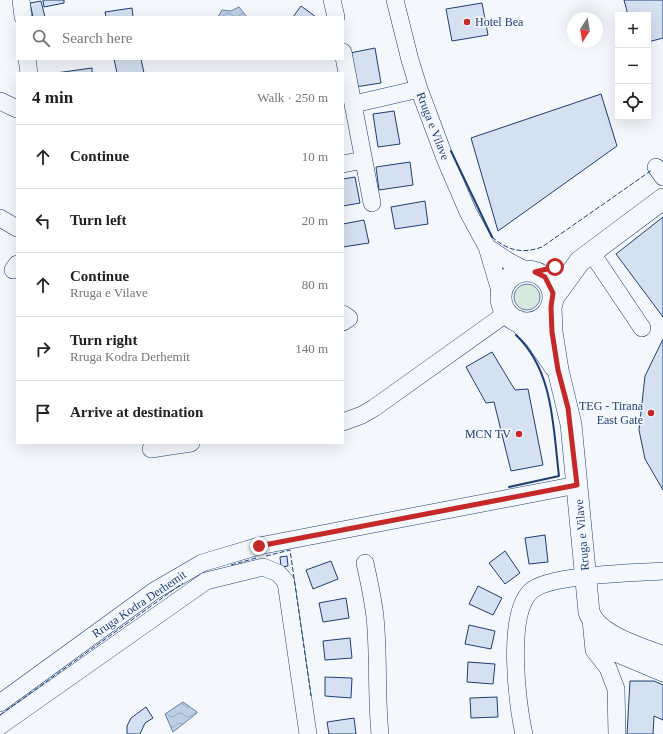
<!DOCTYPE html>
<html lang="en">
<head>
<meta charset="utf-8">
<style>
	:root { --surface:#fff; --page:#f6f6f6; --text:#222; --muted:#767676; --line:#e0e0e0 }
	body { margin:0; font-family:Georgia,serif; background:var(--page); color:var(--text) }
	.controls { position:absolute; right:12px; top:12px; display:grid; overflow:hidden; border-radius:0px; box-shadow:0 4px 16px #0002 }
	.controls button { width:36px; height:36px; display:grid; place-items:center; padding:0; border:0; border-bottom:1px solid var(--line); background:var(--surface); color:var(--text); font:20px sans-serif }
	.compass { position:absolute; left:567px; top:12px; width:36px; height:36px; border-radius:50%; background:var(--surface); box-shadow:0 4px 16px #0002; rotate:192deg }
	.stop { position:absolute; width:12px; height:12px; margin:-9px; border:3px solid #c62828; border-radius:50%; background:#fff }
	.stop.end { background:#c62828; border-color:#fff; box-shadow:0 1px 4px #0008 }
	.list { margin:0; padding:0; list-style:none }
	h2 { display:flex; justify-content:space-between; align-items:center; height:52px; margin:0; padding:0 16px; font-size:17px }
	h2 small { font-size:13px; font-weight:400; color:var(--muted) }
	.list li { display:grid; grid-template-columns:26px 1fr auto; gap:12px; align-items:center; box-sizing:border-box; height:64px; padding:0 16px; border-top:1px solid var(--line) }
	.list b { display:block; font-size:15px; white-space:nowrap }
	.list p { margin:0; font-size:13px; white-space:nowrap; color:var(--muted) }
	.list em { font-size:13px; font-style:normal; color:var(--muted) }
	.icon { flex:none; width:22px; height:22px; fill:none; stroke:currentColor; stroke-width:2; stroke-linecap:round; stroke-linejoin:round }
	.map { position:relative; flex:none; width:663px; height:734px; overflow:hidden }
	.search { position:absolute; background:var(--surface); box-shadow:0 4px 16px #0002; left:16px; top:16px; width:328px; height:44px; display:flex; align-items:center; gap:10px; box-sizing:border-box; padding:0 14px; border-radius:0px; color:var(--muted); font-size:15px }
	.panel { position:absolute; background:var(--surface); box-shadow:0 4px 16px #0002; left:16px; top:72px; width:328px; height:372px; border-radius:0px }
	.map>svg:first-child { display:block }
	.green { fill:#d7e8df; stroke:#687fa3 }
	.water { fill:url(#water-waves); stroke:#687fa3 }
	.building { fill:#d5e0f0; stroke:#1d3f73 }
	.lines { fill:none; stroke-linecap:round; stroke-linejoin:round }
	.minor-casing { stroke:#1d3f73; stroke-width:18 }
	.major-casing { stroke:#1d3f73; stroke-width:22 }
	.minor { stroke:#f4f7fb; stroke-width:17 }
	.major { stroke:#f4f7fb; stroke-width:21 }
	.fence { stroke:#1d3f73; stroke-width:1; stroke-dasharray:5 2; stroke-linecap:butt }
	.wall { stroke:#1d3f73; stroke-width:2 }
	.route { stroke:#c62828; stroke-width:5 }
	.poi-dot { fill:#c62828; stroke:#f4f7fb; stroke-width:1.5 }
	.labels { text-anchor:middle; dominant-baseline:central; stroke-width:3; stroke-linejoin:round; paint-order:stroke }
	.poi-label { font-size:12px; fill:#1d3f73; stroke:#f4f7fb; text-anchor:end }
	.street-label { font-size:12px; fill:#1d3f73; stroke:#f4f7fb }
</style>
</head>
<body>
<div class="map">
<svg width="663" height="734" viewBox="0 0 663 734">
	<defs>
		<pattern id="water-waves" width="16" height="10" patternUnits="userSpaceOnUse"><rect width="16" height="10" fill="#bed0e5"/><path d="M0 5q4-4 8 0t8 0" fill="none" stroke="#9aaabe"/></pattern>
	</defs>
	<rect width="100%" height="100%" fill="#f4f7fb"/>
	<path class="green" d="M514 297a13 13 0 1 1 26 0a13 13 0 1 1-26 0Z"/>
	<path class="water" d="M 239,7 L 247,17 L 218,17 L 222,10 L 231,11 Z
		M 183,702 L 197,712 L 197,713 L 173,732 L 165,714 Z"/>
	<path class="building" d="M 43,0 L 64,0 L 64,3 L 44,7 Z
		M 624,0 L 663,0 L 663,38 L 648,42 L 648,15 L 628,15 Z
		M 41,1 L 45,17 L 33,17 L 30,3 Z
		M 482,3 L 488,35 L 452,41 L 446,9 Z
		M 301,6 L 316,17 L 293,17 Z
		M 132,8 L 133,17 L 106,17 L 105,12 Z
		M 375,48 L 381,83 L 355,87 L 350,53 Z
		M 114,59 L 141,59 L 144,73 L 117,73 Z
		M 92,68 L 92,73 L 56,73 Z
		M 601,94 L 617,146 L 498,231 L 471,138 Z
		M 394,111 L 400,144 L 378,147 L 373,114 Z
		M 410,162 L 413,185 L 379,190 L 376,167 Z
		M 355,177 L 360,203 L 343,206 L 343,179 Z
		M 425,201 L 428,224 L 395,229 L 391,207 Z
		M 663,217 L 663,317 L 616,254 Z
		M 364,220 L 369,243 L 343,247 L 343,224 Z
		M 663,339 L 663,490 L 645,459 L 639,430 L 645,376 Z
		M 492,352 L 515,390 L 528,389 L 543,465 L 511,471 L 494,402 L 486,403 L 466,367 Z
		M 545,535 L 548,562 L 529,564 L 525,538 Z
		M 505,551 L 520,573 L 505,584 L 489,563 Z
		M 287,556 L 288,566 L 281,567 L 280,557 Z
		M 331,561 L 338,579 L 313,589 L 306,570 Z
		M 478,586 L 502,598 L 493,615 L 469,604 Z
		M 346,598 L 349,618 L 323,622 L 319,603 Z
		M 469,625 L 495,631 L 491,649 L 465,644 Z
		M 350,638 L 352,658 L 325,660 L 323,641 Z
		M 468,662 L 495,664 L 493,684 L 467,682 Z
		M 325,677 L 352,678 L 351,698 L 325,696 Z
		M 630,681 L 654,681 L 663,685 L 663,720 L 654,716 L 653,734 L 627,734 Z
		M 497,697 L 498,717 L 471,718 L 470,698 Z
		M 146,707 L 153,718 L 145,723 L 140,734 L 127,734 L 127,726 L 131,718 Z
		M 354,718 L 356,734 L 329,734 L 327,722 Z"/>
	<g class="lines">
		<defs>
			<path id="minor" d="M 21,0 L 23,17
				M 332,0 L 336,17
				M 395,0 L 410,60 L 419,89 L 446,161 L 468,212 L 487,247 L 501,294
				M 343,52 L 372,203
				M 27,59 L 29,73
				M 0,101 L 17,109
				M 354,104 L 419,89
				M 343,164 L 363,160
				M 656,167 L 663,177
				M 0,218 L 17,228
				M 487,247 L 508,261 L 527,271
				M 591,252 L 642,328
				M 13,270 L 17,264
				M 343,314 L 349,318 L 343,322
				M 343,422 L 362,415 L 374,408 L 507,313
				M 151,449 L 191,443
				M 365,563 C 369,581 373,599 375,617 C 379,656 376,695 380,734
				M 591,620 L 594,650 L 608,668 L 616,689 L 617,734
				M 597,633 L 601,643 L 608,650 L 663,673
				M 0,703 L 154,591 L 202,563 L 259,546 L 577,485
				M 0,726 L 206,581 L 263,567 L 278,573 L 286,582 L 308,734
				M 524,734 C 517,704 506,614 531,591 C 550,574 635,573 663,571"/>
			<path id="major" d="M501 297a26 26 0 1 1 52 0a26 26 0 1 1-52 0Z
				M 553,298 L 580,261 L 663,199
				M 551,307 L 552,332 L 558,370 L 571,424 L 589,612 C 597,636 641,648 663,657
				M 518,321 L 535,338 L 555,367"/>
		</defs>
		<use href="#minor" class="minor-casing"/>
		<use href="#major" class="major-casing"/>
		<use href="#minor" class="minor"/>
		<use href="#major" class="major"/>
		<path class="fence" d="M 492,237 C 508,251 523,254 542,247 L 652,170
			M 266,556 L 290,550 L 311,696
			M 231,565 L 256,558
			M 0,715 L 183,583"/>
		<path class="wall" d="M 451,151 L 492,237
			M 509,487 L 559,476 C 553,428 554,371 516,335"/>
	</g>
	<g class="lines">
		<path class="route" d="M 259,546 L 577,485 L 568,408 L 558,370 L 552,332 L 551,307 L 553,293 L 545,277 L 535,272 L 555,267"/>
	</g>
	<g class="poi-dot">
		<circle cx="467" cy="22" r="4"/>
		<circle cx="651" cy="413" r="4"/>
		<circle cx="519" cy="434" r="4"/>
	</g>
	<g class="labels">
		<g class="poi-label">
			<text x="475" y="22" text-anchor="start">Hotel Bea</text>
			<text x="643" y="406">TEG - Tirana<tspan x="643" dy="14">East Gate</tspan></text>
			<text x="511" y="434">MCN TV</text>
		</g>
		<g class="street-label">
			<text transform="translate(433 126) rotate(69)">Rruga e Vilave</text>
			<text transform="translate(582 535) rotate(-95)">Rruga e Vilave</text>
			<text transform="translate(139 604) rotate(-34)">Rruga Kodra Derhemit</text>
		</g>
	</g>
</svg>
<div class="controls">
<button>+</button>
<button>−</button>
<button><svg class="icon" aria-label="locate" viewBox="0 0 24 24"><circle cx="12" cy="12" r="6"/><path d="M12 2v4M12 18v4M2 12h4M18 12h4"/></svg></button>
</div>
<svg class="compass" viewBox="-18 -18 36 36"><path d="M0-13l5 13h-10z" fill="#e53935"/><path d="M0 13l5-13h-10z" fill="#767676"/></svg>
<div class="stop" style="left:555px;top:267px"></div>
<div class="stop end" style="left:259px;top:546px"></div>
<div class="search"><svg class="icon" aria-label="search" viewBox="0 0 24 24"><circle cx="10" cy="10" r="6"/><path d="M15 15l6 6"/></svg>Search here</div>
<section class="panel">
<h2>4 min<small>Walk · 250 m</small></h2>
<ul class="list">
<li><svg class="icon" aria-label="ahead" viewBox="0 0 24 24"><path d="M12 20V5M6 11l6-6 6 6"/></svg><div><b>Continue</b></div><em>10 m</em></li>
<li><svg class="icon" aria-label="left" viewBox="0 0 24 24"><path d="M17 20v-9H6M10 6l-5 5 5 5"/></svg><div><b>Turn left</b></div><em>20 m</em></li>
<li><svg class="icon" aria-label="ahead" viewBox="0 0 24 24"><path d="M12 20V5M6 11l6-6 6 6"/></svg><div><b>Continue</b><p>Rruga e Vilave</p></div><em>80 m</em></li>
<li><svg class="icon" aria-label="right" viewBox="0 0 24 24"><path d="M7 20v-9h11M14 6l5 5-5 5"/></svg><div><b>Turn right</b><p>Rruga Kodra Derhemit</p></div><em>140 m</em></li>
<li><svg class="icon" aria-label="arrive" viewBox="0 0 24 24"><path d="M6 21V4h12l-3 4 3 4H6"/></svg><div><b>Arrive at destination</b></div></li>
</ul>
</section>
</div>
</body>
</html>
